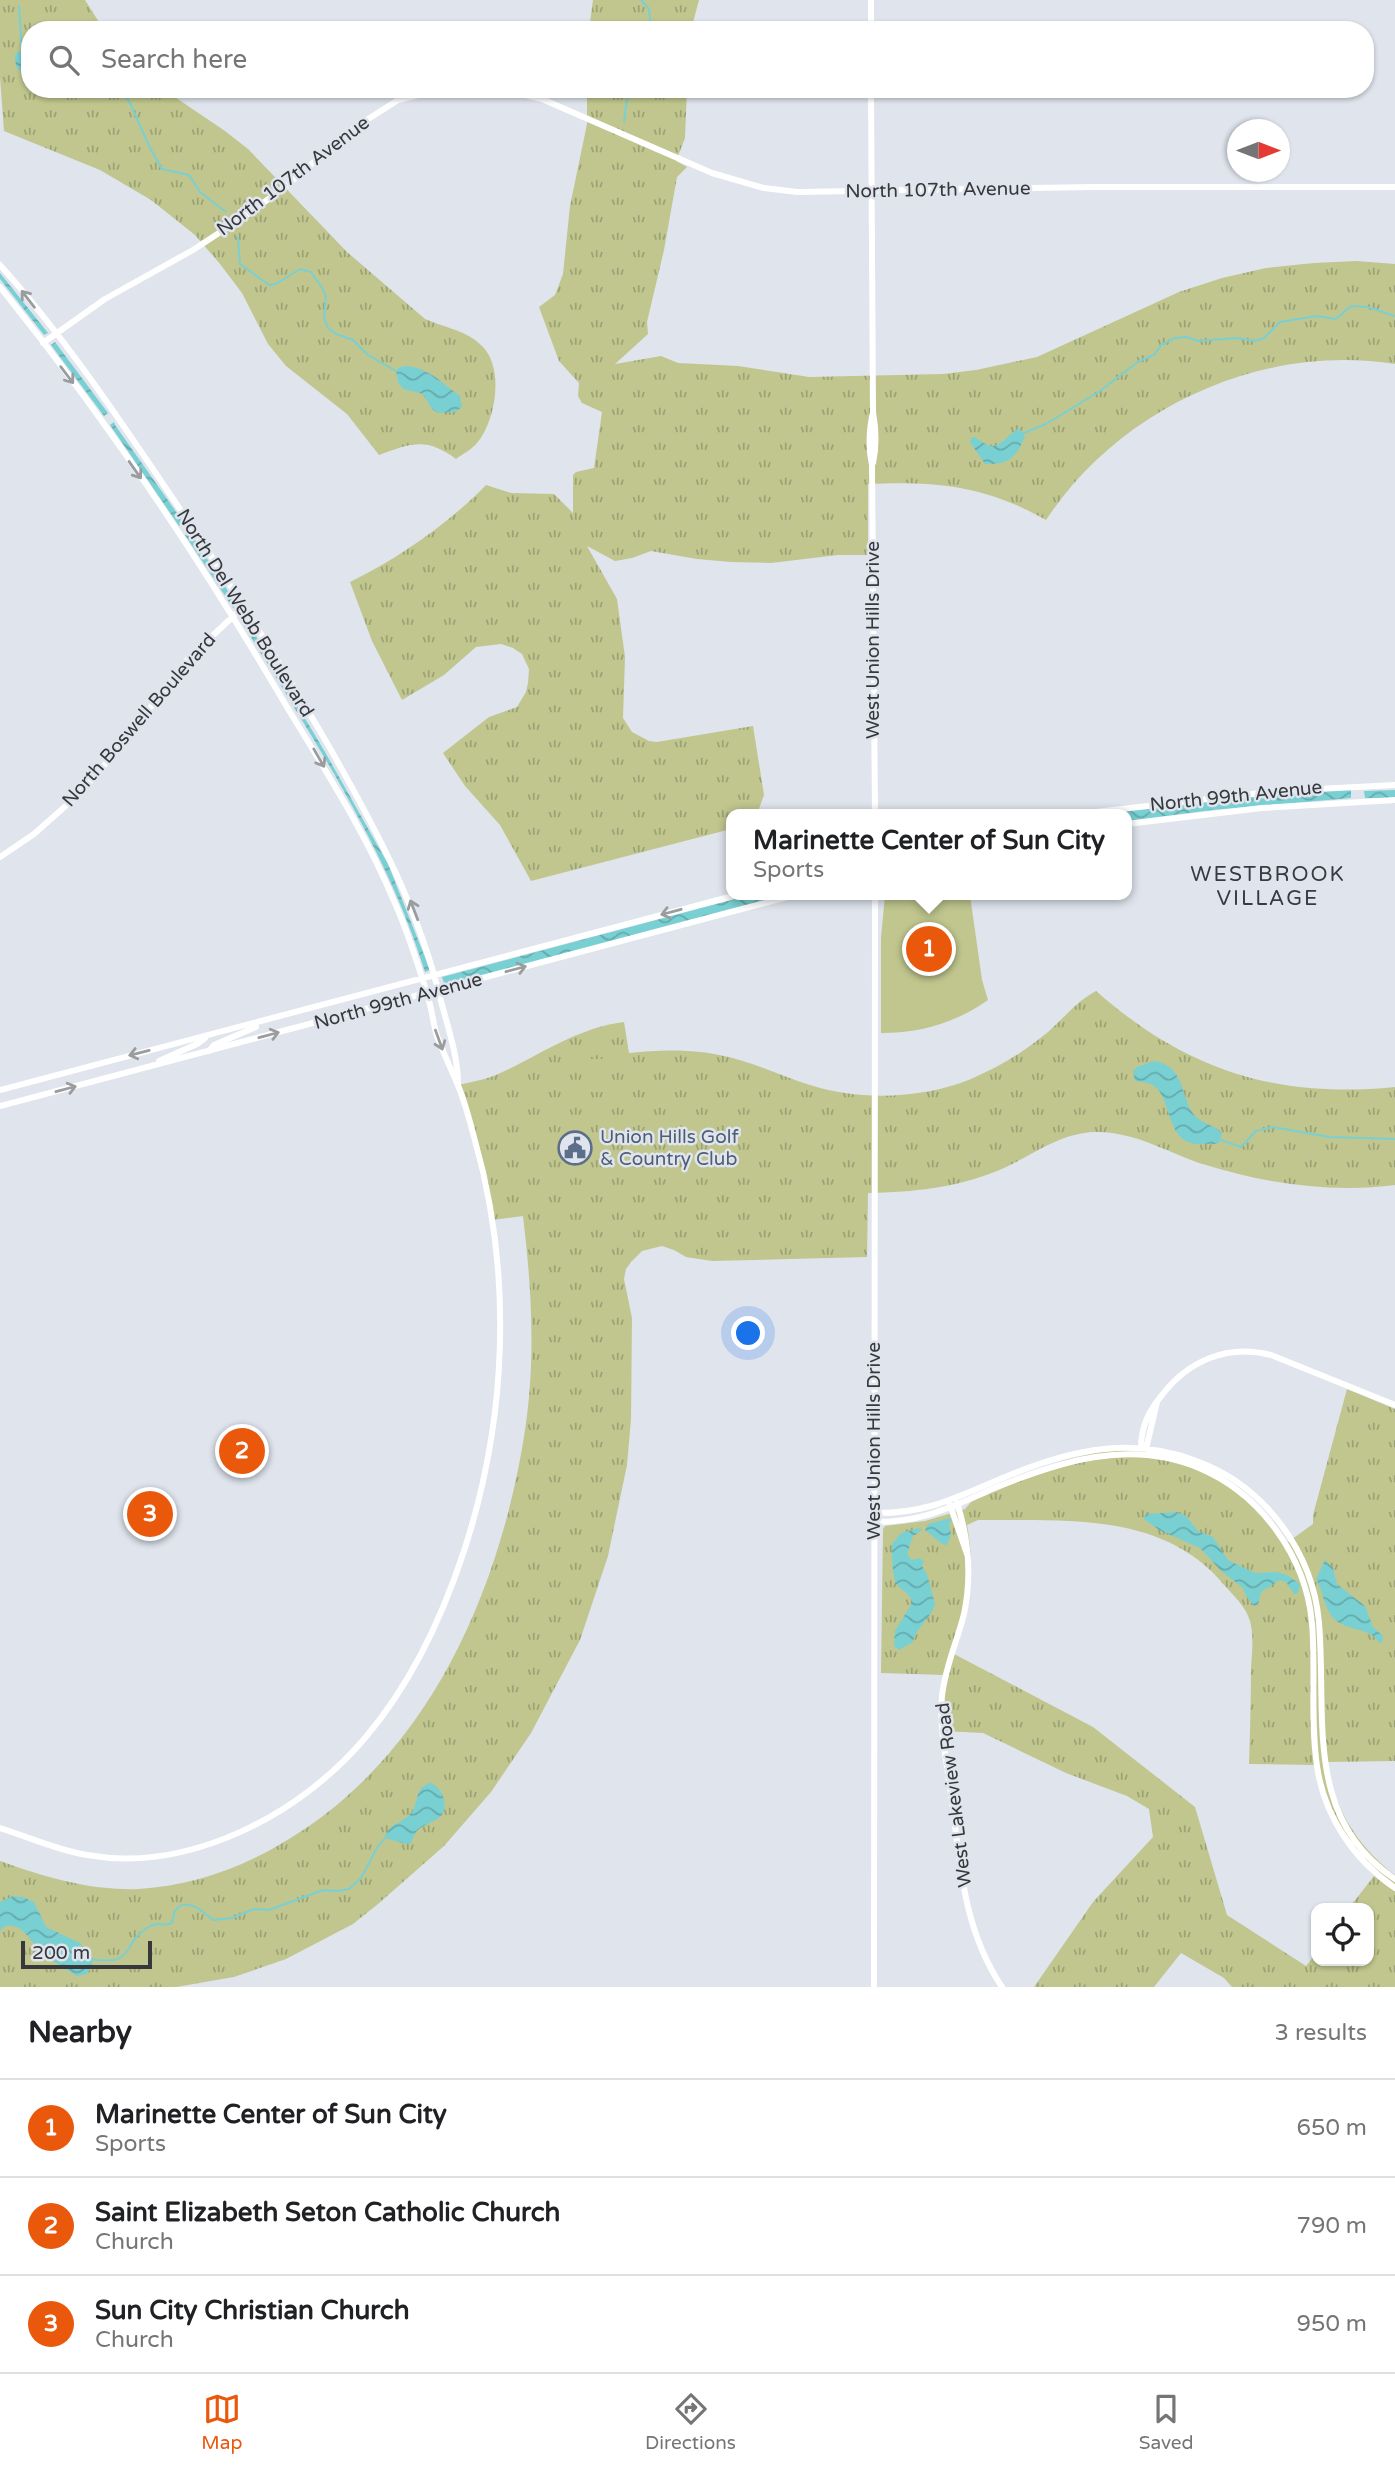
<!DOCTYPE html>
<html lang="en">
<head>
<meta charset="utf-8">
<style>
	:root { --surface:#fff; --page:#f6f6f6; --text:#202124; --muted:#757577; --line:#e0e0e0; --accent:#ea580c }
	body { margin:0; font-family:"Varela Round",sans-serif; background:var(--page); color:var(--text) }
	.controls { position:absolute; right:21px; bottom:21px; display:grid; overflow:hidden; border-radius:14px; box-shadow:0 2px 5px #0004 }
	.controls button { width:63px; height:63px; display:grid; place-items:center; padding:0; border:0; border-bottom:2px solid var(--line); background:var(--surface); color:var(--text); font:35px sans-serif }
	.compass { position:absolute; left:1227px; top:119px; width:63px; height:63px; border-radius:50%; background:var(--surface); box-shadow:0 2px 5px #0004; rotate:90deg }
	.scale { position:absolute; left:21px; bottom:18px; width:131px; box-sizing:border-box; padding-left:7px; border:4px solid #36383c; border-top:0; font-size:19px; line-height:24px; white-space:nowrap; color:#36383c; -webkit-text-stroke:5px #dfe4ed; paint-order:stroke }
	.you { position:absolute; left:749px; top:1334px; width:24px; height:24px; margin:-18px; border:5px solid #fff; border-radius:50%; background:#1a73e8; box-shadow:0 0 0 10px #1a73e833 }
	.badge { display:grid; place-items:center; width:46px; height:46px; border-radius:50%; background:var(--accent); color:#fff; font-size:23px; font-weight:700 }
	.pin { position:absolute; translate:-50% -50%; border:4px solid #fff; box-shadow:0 2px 7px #0006 }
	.popup { position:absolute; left:726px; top:809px; width:406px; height:91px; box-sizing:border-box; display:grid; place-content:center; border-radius:14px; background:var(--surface); filter:drop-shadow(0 2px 5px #0005); font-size:23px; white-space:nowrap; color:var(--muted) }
	.popup b { font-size:26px; color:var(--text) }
	.popup::after { content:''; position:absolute; left:50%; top:100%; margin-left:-14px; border:14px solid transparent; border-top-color:var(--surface) }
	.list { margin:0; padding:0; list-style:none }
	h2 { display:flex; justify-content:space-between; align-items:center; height:91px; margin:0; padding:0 28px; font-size:30px }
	h2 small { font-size:23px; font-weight:400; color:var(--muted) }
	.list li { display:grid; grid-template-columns:46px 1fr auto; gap:21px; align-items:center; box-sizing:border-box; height:98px; padding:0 28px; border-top:2px solid var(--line) }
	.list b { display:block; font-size:26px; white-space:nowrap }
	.list p { margin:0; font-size:23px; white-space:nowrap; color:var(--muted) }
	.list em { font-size:23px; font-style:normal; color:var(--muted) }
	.icon { flex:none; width:38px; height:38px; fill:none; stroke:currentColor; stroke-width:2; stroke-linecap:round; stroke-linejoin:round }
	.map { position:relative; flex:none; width:1395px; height:1987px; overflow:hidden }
	.search { position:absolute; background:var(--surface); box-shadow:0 2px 5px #0004; left:21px; right:21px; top:21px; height:77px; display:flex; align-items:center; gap:18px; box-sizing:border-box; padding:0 24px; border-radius:28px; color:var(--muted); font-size:26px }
	.sheet { height:385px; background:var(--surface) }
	nav { display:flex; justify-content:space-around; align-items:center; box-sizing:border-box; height:98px; border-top:2px solid var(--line); background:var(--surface); font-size:19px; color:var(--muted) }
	nav a { display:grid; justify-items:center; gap:4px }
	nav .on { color:var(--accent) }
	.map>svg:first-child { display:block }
	.grass { fill:url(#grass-tufts); fill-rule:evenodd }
	.garden { fill:#c0c68e }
	.water { fill:url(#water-waves) }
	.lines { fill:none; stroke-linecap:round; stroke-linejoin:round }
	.stream { stroke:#79d0d3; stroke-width:2 }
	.secondary { stroke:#fff; stroke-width:6 }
	.oneway { stroke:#9a9c9e }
	.labels { text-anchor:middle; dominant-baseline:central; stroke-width:5; stroke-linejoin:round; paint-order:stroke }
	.street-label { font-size:19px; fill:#36383c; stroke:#dfe4ed }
	.service-label { font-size:19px; fill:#4e5e75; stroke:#dfe4ed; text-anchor:start }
	.neighbourhood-label { font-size:21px; letter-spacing:2px; fill:#363a41; stroke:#dfe4ed }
</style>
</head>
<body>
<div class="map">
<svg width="1395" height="1987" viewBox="0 0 1395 1987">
	<defs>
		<pattern id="grass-tufts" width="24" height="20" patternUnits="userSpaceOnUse" patternTransform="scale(1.75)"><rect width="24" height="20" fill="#c0c68e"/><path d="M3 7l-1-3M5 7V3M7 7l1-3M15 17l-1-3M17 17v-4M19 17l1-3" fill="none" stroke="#9da275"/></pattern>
		<pattern id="water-waves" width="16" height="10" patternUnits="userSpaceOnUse" patternTransform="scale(1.75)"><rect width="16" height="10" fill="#79d0d3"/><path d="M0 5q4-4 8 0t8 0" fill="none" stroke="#64aaac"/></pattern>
	</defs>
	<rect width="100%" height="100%" fill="#dfe4ed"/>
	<path class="grass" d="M 0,0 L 85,0 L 104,30 L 30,30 L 30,89 L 163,89 L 225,131 L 248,149 L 347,252 L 425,319 C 445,328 467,330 483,347 C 504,369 496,420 477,443 C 472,449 463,454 456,459 C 427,437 411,443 379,455 L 347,414 L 286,366 L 268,344 L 242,293 L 220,264 L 195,235 L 151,200 L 100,170 L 4,131 L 0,77 Z
		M 593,0 L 699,0 L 691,30 L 589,30 Z
		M 587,89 L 687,89 L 685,138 L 676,161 L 687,167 L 677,177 L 664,250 L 647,322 L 648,334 L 615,364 L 661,356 L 678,363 L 738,366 L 809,377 L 943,374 L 976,370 L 1037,357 L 1179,292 L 1222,278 L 1266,268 L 1314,263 L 1356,261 L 1395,264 L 1395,364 C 1261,343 1120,408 1046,520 C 986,486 937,481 868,484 L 868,555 L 838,555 L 771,563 L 731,562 L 697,559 L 651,551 L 632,558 L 615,561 L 587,546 L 617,599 L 625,657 L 623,718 L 632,732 L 649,741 L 657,742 L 753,726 L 764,795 L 757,814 L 731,814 L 731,829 L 531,881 L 500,825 L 465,786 L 443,753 L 489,717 L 517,707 L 526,692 L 528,683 L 529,669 L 522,654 L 513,648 L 501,644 L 476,647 L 444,675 L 402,700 L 372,641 L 350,582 C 399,558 448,524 486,485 L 511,493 L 554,494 L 573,513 L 573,475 L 576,472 L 594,468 L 602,412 L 582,403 L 578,396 L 579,383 L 559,361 L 539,307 L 555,295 L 563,274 L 570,206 L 587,124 Z
		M 1096,991 C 1186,1070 1276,1099 1395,1087 L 1395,1185 C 1332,1193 1267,1184 1206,1165 C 1169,1154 1136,1131 1095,1132 C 1058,1133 1031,1157 997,1171 C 955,1188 913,1192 868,1193 L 867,1257 L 712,1261 L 686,1257 L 674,1250 L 662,1246 L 642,1251 L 631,1262 L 626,1269 L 624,1279 L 632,1318 L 631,1419 L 627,1465 L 608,1556 L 580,1640 L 531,1733 L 491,1792 L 444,1846 L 378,1904 L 353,1924 L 286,1959 L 234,1977 L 176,1987 L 0,1987 L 0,1861 C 45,1877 91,1891 139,1889 C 189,1886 236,1870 279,1845 C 425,1762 498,1597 524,1437 C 536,1363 532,1290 523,1216 L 492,1220 L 458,1085 C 471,1082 484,1080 496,1075 C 539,1056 576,1028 624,1022 L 629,1053 C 659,1050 689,1049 719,1055 C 751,1061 779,1075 810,1085 C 860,1101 922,1099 971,1079 C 999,1067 1024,1052 1048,1032 C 1064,1018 1077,1001 1096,991 Z
		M 1347,1389 L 1395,1409 L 1395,1761 L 1328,1762 C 1332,1807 1359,1848 1395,1875 L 1395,1987 L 1232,1987 L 1224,1978 L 1181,1953 L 1154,1987 L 1034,1987 L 1093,1902 L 1153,1837 L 1149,1809 L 1127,1796 L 1066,1773 L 983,1733 L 943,1731 L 945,1675 L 881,1673 L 883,1529 L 885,1526 L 925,1521 L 965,1509 L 978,1494 L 1008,1480 L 1065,1460 L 1099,1452 L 1144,1449 L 1209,1471 L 1240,1488 L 1275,1523 L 1288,1542 L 1313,1524 L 1313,1515 ZM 978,1520 C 1065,1521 1164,1511 1225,1586 C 1234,1596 1246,1607 1250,1621 C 1254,1636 1252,1653 1251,1668 C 1251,1700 1250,1732 1249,1764 L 1315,1765 C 1328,1814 1338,1838 1374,1876 L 1349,1908 L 1369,1908 L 1369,1961 L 1316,1961 L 1316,1953 L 1306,1966 L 1227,1915 L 1195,1807 L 1093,1727 L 954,1654 C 968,1608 976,1573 967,1525 Z"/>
	<path class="garden" d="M 885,895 L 970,895 L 982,980 L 988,1000 C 955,1023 921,1033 881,1033 L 881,938 Z
		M 582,1059 L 606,1059 L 605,1092 L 581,1092 Z"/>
	<path class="water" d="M 19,51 L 30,53 L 30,83 L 16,66 L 15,55 Z
		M 0,273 L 48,333 L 44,335 L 0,279 Z
		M 55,342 L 108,413 L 104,416 L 51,345 Z
		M 407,366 C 431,369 441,383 460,396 L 462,407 L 455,412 L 438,413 L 432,409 L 423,394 L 403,389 L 398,382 L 396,371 L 400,367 Z
		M 114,422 L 115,425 L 184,523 L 179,526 L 110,425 Z
		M 1017,429 L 1021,430 L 1025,436 C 1016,458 1009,465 985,464 L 970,442 L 971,438 L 975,437 C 997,454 998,444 1017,429 Z
		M 190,532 L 237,605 L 233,608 L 185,535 Z
		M 244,616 L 325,752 L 388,864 L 430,970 L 425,972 C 386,845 308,732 240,619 Z
		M 1351,789 L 1351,798 L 1212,810 L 1127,821 L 1127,814 L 1114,814 L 1135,809 L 1283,794 Z
		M 1395,790 L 1395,798 L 1365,798 L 1364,791 Z
		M 750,895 L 789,895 L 445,986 L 442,977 Z
		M 1154,1061 C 1187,1066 1180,1100 1195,1116 C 1203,1124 1214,1125 1222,1133 L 1219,1143 C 1213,1145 1209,1143 1203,1144 C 1170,1147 1172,1112 1160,1092 C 1154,1083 1145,1082 1135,1081 L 1133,1071 L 1137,1067 Z
		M 1177,1512 L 1186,1516 L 1198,1531 L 1213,1537 L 1228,1560 L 1255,1573 L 1277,1572 L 1287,1575 L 1300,1584 L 1298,1593 L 1294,1594 L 1286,1582 L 1280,1580 L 1261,1592 L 1258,1605 L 1254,1606 L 1246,1596 L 1243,1588 L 1221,1571 L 1200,1548 L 1159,1530 L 1144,1519 L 1146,1514 Z
		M 950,1518 L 952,1520 L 949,1524 L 951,1535 L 947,1545 L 942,1544 L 925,1530 L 928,1524 Z
		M 919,1528 L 922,1530 L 913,1536 L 907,1554 L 912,1560 L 919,1558 L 924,1561 L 922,1566 L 927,1574 L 935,1604 C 930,1620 916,1627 913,1642 L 899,1650 L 894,1646 L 895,1631 L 912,1603 C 910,1593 904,1592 897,1585 C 893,1580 891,1552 892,1544 L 901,1533 Z
		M 1325,1560 L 1333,1568 L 1337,1584 L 1365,1606 L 1373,1627 L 1383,1636 L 1382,1643 C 1375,1641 1376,1637 1370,1634 C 1360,1629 1347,1628 1338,1622 C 1324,1613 1324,1592 1316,1579 Z
		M 431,1783 C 439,1788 443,1792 444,1801 C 449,1822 426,1820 416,1832 C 414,1835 413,1839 411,1843 L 406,1844 L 385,1838 C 387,1823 406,1823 413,1810 C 419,1799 415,1787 431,1783 Z
		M 13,1896 L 23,1897 L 34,1902 L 46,1927 L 80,1943 L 93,1962 L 87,1974 L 77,1976 C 64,1968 46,1958 36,1946 C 27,1936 22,1924 5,1926 L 0,1931 L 0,1902 Z"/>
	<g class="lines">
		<path class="stream" d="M 641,0 L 649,9 L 651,30
			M 19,6 L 22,51
			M 108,89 L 122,93 L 129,101 L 150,148 L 162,169 L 189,175 L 200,192 L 226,212
			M 624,122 L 627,99 L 633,89
			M 238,237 L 240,264 L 269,285 L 276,284 L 300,269 L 311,272 L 323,289 L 326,297 L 324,318 L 328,328 L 336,334 L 353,340 L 368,355 L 396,371
			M 1024,433 L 1046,424 L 1100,391 L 1139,361 L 1154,355 L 1161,345 L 1175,338 L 1186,337 L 1198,341 L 1236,338 L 1255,341 L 1264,338 L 1280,322 L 1317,316 L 1336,319 L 1351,306 L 1368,307 L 1395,316
			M 1221,1140 L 1241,1147 L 1256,1131 L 1273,1127 L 1329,1137 L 1395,1139
			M 91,1959 C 137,1967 120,1943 150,1926 C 158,1921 164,1927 172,1923 C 173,1919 173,1915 175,1911 C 185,1895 205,1913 213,1920 L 232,1918 L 254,1909 L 269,1910 L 323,1890 L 337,1891 L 349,1889 L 361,1878 L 377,1848 L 385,1838"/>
		<path class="secondary" d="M 871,30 L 871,0
			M 500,89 L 542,99 L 712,173 L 764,188 L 797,192 L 1095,187 L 1395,187
			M 871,89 L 873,412 C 876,429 877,445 873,463
			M 0,265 C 70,343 129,434 188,521 C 238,596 286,672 331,750 C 378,833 418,907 441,1001 C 448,1028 458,1056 458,1084
			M 0,287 C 104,416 197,554 281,697 C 321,764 364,829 394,901 C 408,932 418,964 428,997 C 432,1010 433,1023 437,1036 C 443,1052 450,1067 457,1083 C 465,1101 470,1122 475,1141 C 513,1275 507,1419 464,1551 C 442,1618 411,1684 365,1738 C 300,1815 189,1873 87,1855 C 56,1850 29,1837 0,1828
			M 43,343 L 105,299 L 193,250 L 251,212 L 286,186 L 351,130 L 398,100 L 443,89
			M 873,412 C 869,430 868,447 872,465 L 875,814
			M 1078,814 L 1279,791 L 1395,785
			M 1127,824 L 1262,808 L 1395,800
			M 0,857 L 34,834 L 78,795 L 115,753 L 188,659 L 244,606
			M 209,1051 L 214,1045 L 256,1027
			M 159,1061 L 197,1044 L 205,1038
			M 0,1090 L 737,895
			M 0,1106 L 795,895
			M 1141,1448 C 1141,1426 1149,1411 1162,1395 C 1189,1360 1228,1344 1271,1355 L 1395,1405
			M 1146,1449 L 1157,1402
			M 957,1503 C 969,1540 972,1576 964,1614 C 957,1642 945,1667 942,1696 C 939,1726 946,1758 950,1787 C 960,1857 961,1926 1002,1987
			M 950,1505 L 967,1554
			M 874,1513 C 930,1514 960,1495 1010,1475 C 1073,1449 1134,1436 1199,1462 C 1265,1487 1313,1552 1319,1623 C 1327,1716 1303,1818 1395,1879
			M 874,1522 C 924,1522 951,1507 995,1488 C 1060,1461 1130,1439 1199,1468 C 1261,1494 1306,1557 1312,1623 C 1316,1671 1310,1719 1317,1766 C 1324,1816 1354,1860 1395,1888
			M 874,1987 L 875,895"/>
	</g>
	<defs><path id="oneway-shaft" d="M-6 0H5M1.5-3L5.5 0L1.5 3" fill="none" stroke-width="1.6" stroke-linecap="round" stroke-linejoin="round" transform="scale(1.75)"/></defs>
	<g class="oneway">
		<use href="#oneway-shaft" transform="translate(28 299) rotate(-128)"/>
		<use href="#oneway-shaft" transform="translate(67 375) rotate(53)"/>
		<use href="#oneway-shaft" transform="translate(135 470) rotate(55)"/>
		<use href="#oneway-shaft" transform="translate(319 758) rotate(60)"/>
		<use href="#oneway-shaft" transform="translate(414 910) rotate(-111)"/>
		<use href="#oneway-shaft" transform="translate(671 912) rotate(165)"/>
		<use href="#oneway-shaft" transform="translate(516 969) rotate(-15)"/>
		<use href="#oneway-shaft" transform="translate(269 1035) rotate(-15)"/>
		<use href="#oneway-shaft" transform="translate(439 1040) rotate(70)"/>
		<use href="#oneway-shaft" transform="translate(139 1053) rotate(166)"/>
		<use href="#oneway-shaft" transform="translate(66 1089) rotate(-15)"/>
	</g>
	<defs>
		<symbol id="civic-ring" viewBox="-11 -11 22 22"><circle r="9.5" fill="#dfe4ed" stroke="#5c6f8a" stroke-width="1.5"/><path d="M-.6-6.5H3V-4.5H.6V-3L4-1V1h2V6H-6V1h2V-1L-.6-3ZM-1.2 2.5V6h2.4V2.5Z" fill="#5c6f8a"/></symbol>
	</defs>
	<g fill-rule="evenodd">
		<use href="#civic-ring" x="556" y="1129" width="38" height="38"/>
	</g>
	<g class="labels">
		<g class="street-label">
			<text transform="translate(293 176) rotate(-37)">North 107th Avenue</text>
			<text transform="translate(938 190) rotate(-1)">North 107th Avenue</text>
			<text transform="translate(245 613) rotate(58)">North Del Webb Boulevard</text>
			<text transform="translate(873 640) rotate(-90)">West Union Hills Drive</text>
			<text transform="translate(139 720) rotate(-49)">North Boswell Boulevard</text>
			<text transform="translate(1236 796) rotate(-6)">North 99th Avenue</text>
			<text transform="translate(398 1001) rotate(-15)">North 99th Avenue</text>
			<text transform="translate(874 1441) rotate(-90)">West Union Hills Drive</text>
			<text transform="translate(954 1795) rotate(-97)">West Lakeview Road</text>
		</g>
		<g class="service-label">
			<text x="600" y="1137">Union Hills Golf<tspan x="600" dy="22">&amp; Country Club</tspan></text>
		</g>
		<g class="neighbourhood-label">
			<text x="1268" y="874">WESTBROOK<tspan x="1268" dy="24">VILLAGE</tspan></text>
		</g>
	</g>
</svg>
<div class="controls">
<button><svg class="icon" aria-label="locate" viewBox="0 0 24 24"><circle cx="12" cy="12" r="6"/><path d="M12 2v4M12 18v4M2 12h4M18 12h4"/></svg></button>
</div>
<svg class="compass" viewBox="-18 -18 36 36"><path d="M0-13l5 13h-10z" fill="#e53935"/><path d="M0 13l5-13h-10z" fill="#757577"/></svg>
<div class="scale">200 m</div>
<div class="you"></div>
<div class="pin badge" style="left:929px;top:949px">1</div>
<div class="popup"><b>Marinette Center of Sun City</b>Sports</div>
<div class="pin badge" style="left:242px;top:1451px">2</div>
<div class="pin badge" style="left:150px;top:1514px">3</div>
<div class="search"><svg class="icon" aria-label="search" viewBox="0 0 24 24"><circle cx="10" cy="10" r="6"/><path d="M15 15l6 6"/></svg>Search here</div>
</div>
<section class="sheet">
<h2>Nearby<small>3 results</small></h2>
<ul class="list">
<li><span class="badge">1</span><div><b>Marinette Center of Sun City</b><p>Sports</p></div><em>650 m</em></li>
<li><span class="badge">2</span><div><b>Saint Elizabeth Seton Catholic Church</b><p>Church</p></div><em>790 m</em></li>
<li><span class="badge">3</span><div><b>Sun City Christian Church</b><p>Church</p></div><em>950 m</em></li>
</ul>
</section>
<nav>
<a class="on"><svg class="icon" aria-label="map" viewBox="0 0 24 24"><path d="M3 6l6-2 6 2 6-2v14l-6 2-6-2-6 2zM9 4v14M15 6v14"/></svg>Map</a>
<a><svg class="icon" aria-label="directions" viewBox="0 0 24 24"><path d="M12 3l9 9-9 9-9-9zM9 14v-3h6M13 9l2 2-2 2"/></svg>Directions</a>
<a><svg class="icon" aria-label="saved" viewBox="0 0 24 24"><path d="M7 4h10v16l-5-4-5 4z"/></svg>Saved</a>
</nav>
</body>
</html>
